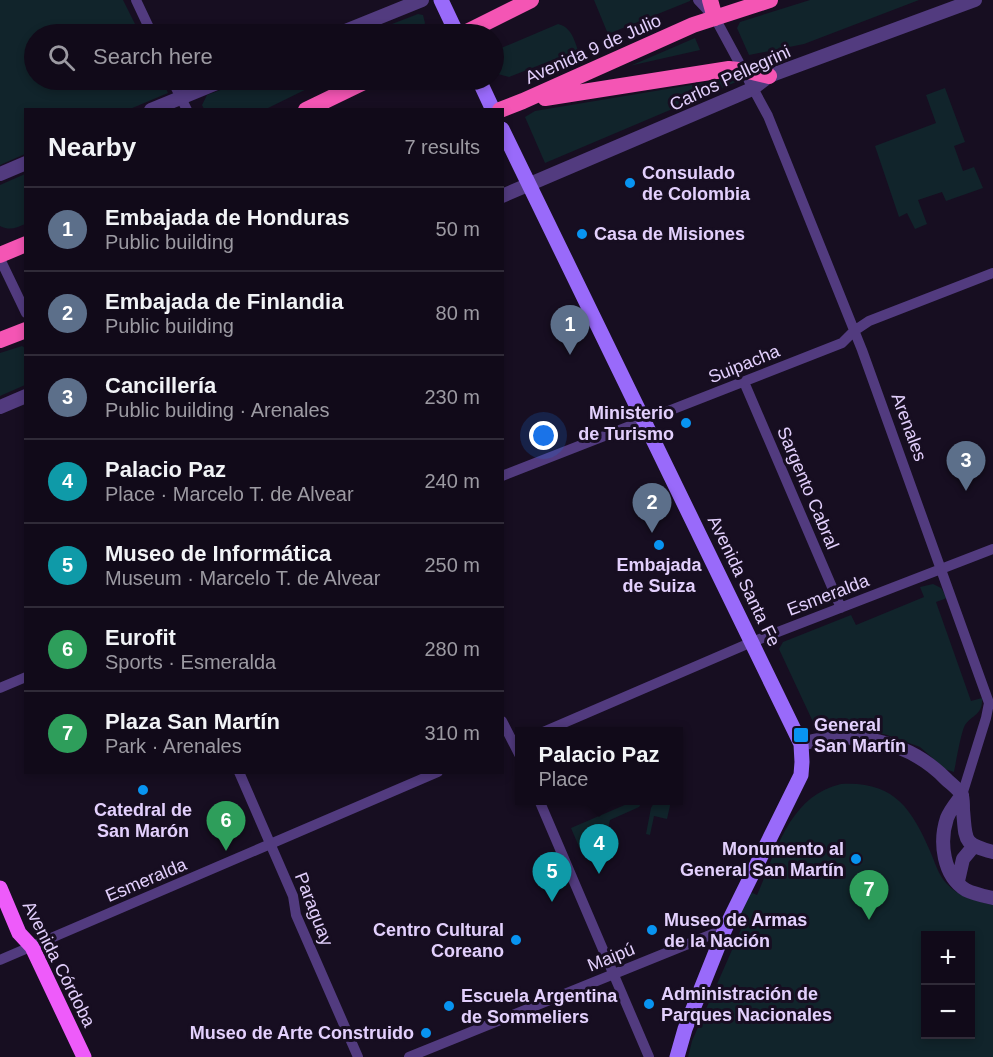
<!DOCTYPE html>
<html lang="en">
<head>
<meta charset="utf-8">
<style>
	:root { --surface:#110a19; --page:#1e1826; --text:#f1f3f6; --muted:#9c9aa2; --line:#302b38; --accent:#b45309 }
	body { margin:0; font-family:Arial,sans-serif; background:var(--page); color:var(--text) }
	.controls { position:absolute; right:18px; bottom:18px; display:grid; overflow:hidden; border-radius:0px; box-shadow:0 3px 9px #0003 }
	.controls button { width:54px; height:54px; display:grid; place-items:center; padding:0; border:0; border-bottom:2px solid var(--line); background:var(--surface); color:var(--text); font:30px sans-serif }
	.you { position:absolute; left:544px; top:436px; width:21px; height:21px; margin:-15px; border:4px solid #fff; border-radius:50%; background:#1a73e8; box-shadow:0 0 0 9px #1a73e833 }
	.badge { display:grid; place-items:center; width:39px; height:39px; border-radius:50%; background:var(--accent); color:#fff; font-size:20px; font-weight:700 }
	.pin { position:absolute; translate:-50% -50px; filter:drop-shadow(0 2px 3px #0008) }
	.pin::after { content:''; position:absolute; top:32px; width:21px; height:18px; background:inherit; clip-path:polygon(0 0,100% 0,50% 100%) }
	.popup { position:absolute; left:515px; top:727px; width:168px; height:78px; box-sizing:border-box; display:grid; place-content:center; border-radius:0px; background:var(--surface); filter:drop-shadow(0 2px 4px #0005); font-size:20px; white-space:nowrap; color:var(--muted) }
	.popup b { font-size:22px; color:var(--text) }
	.popup::after { content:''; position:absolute; left:50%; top:100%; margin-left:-12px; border:12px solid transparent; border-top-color:var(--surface) }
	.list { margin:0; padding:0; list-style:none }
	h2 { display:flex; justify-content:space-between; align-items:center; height:78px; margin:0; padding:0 24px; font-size:26px }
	h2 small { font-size:20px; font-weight:400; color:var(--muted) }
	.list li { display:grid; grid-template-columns:39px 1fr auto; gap:18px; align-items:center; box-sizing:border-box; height:84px; padding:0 24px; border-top:2px solid var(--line) }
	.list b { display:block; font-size:22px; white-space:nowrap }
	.list p { margin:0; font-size:20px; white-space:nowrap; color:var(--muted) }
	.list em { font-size:20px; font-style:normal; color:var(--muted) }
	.icon { flex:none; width:33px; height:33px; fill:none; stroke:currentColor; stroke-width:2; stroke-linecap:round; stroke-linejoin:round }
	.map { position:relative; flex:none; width:993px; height:1057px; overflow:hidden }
	.search { position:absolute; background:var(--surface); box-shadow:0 3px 9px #0003; left:24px; top:24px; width:480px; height:66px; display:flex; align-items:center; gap:15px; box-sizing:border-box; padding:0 21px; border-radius:33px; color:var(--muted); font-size:22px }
	.panel { position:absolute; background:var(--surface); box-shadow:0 3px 9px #0003; left:24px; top:108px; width:480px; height:666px; border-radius:0px }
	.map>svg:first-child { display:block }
	.green { fill:#11242b; fill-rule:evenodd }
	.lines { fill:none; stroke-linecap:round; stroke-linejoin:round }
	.minor { stroke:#523b7f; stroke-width:10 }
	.tertiary { stroke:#523b7f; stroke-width:14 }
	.secondary { stroke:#996afa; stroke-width:15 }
	.primary { stroke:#ee5bfa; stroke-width:15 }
	.trunk { stroke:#f455b4; stroke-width:16 }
	.poi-dot { fill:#0894f1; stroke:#170e21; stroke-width:2 }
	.labels { text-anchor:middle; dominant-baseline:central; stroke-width:6; stroke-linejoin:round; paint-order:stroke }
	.street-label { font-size:18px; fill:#e3d0fd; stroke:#170e21 }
	.poi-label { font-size:18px; font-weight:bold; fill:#e3d0fd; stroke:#170e21; text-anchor:start }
</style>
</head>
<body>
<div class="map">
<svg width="993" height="1057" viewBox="0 0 993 1057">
	<rect width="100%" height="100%" fill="#170e21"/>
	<path class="green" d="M 0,0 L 123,0 L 140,34 L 34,34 L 34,80 L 162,80 L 168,93 L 130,109 L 26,110 L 25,154 L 0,165 Z
		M 594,0 L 690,0 L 690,1 L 608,34 Z
		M 810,0 L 919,0 L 804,44 L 749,55 L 737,28 L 740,22 Z
		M 418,14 L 423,15 L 425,23 L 421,31 L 414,34 L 366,34 Z
		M 558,24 C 571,27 574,39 578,50 L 509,77 L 498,74 L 494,61 L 499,49 Z
		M 695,38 L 700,50 L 629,66 L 630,66 Z
		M 733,78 L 736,82 L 545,163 L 525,117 L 535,111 Z
		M 248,80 L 325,80 L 266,109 L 204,109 L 202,105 L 207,95 Z
		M 945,88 L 965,142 L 954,146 L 963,171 L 974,167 L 983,188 L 946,201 L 942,192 L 918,200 L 927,224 L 915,229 L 907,213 L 899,217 L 875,146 L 936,123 L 926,95 Z
		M 25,174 L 25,224 C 16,228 10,231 0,226 L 0,185 Z
		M 22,346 L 25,348 L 25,385 L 0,396 L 0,353 Z
		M 933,584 L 941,588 L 947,598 L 936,602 L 971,701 L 982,698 C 983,715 973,714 965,725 C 961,732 956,762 954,772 L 945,769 L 920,747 L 887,735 L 858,728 L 822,726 L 814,724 L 779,649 L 783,642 L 851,615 L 856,625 L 924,597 L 920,587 Z
		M 841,784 C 893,781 911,807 930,851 C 935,862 938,875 947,884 C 959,897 976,901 993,905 L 993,1057 L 688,1057 L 692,1041 L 746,918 L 737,913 L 748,891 L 757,895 C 776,852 789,796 841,784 ZM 926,936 L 970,936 L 970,1034 L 926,1034 Z
		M 634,801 L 643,801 L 639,807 L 610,820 L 606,838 L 580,849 L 571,828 Z
		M 655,801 L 671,801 L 667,819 L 654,816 L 650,835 L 646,834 L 651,808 Z"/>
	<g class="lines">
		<path class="minor" d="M 136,0 L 152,34
			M 698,0 L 715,18 L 768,116 L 862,350 L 989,703 L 986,718 L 962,795
			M 172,80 L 187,110
			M 0,259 L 26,313
			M 744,382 L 841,608
			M 502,476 L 842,343 L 854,331 L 869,321 L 993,273
			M 0,688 L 26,677
			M 502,721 L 520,756
			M 543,732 L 752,642 L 993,549
			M 239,772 L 293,896 L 296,915 L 358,1057
			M 539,800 L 649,1057
			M 0,960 L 438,772
			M 409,1057 L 725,929"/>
		<path class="tertiary" d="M 338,34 L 422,0
			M 151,110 L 224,80
			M 0,174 L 26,163
			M 502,196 L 736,96 L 752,89 L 769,76 L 975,0
			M 0,407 L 26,396
			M 801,744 C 852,729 908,740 946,779 C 951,784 960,790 962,796 C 963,800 963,806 963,810 C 966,840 962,844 993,852
			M 962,795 C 957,802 950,810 947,818 C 939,842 943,876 966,890 C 974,894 984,896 993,898
			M 958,881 L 963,859 L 973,847"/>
		<path class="secondary" d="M 441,0 L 457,34
			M 479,80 L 493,110
			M 502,129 L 801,744 L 802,762 L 801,775 L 725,929 L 685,1029 L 677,1057"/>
		<path class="primary" d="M 0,888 L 19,933 L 32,947 L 84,1057"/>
		<path class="trunk" d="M 710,0 L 715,18
			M 463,34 L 531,0
			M 545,98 L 729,69 L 748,71 L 769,76
			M 306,110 L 368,80
			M 500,110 L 523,101 L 693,25 L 770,0
			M 0,255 L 26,244
			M 0,340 L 26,330"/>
	</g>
	<g class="poi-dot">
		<circle cx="630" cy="183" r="6"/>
		<circle cx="582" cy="234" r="6"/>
		<circle cx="686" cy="423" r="6"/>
		<circle cx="659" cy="545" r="6"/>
		<rect x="793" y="727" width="16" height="16" rx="3"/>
		<circle cx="143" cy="790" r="6"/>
		<circle cx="856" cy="859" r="6"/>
		<circle cx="652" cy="930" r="6"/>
		<circle cx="516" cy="940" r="6"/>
		<circle cx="649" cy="1004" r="6"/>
		<circle cx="449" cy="1006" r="6"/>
		<circle cx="426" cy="1033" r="6"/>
	</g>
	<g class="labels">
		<g class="street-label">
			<text transform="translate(593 49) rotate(-24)">Avenida 9 de Julio</text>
			<text transform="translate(730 78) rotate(-25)">Carlos Pellegrini</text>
			<text transform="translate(744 364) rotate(-22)">Suipacha</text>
			<text transform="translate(909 427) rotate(70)">Arenales</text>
			<text transform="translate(808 488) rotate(67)">Sargento Cabral</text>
			<text transform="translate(744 581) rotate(64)">Avenida Santa Fe</text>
			<text transform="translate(828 595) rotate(-21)">Esmeralda</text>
			<text transform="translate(146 880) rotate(-23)">Esmeralda</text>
			<text transform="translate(314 909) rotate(69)">Paraguay</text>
			<text transform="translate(611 957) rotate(-22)">Maipú</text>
			<text transform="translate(59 964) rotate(63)">Avenida Córdoba</text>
		</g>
		<g class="poi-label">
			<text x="642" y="173">Consulado<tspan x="642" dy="21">de Colombia</tspan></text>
			<text x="594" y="234">Casa de Misiones</text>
			<text x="674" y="413" text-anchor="end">Ministerio<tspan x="674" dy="21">de Turismo</tspan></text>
			<text x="659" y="565" text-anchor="middle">Embajada<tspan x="659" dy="21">de Suiza</tspan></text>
			<text x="814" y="725">General<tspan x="814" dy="21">San Martín</tspan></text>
			<text x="143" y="810" text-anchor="middle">Catedral de<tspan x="143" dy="21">San Marón</tspan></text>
			<text x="844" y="849" text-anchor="end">Monumento al<tspan x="844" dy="21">General San Martín</tspan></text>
			<text x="664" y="920">Museo de Armas<tspan x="664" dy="21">de la Nación</tspan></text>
			<text x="504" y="930" text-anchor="end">Centro Cultural<tspan x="504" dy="21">Coreano</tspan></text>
			<text x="661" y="994">Administración de<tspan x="661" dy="21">Parques Nacionales</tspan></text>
			<text x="461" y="996">Escuela Argentina<tspan x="461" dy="21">de Sommeliers</tspan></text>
			<text x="414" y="1033" text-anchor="end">Museo de Arte Construido</text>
		</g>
	</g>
</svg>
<div class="controls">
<button>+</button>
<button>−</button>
</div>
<div class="you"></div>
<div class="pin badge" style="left:570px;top:355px;background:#5c6f8a">1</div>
<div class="pin badge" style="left:652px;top:533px;background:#5c6f8a">2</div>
<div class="pin badge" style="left:966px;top:491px;background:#5c6f8a">3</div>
<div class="pin badge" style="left:599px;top:874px;background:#0f9aa8">4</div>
<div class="popup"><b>Palacio Paz</b>Place</div>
<div class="pin badge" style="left:552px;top:902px;background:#0f9aa8">5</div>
<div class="pin badge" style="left:226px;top:851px;background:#2e9e5b">6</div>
<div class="pin badge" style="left:869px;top:920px;background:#2e9e5b">7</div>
<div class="search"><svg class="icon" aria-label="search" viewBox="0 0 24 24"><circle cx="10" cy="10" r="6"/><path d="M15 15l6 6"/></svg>Search here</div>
<section class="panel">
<h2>Nearby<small>7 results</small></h2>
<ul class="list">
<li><span class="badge" style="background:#5c6f8a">1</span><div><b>Embajada de Honduras</b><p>Public building</p></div><em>50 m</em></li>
<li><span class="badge" style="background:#5c6f8a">2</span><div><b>Embajada de Finlandia</b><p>Public building</p></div><em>80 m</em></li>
<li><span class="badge" style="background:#5c6f8a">3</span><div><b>Cancillería</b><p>Public building · Arenales</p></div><em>230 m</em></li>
<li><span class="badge" style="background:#0f9aa8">4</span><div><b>Palacio Paz</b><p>Place · Marcelo T. de Alvear</p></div><em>240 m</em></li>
<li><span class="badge" style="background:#0f9aa8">5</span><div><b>Museo de Informática</b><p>Museum · Marcelo T. de Alvear</p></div><em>250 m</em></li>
<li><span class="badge" style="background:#2e9e5b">6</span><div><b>Eurofit</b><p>Sports · Esmeralda</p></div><em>280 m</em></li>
<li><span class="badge" style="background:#2e9e5b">7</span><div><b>Plaza San Martín</b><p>Park · Arenales</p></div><em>310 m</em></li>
</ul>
</section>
</div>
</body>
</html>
